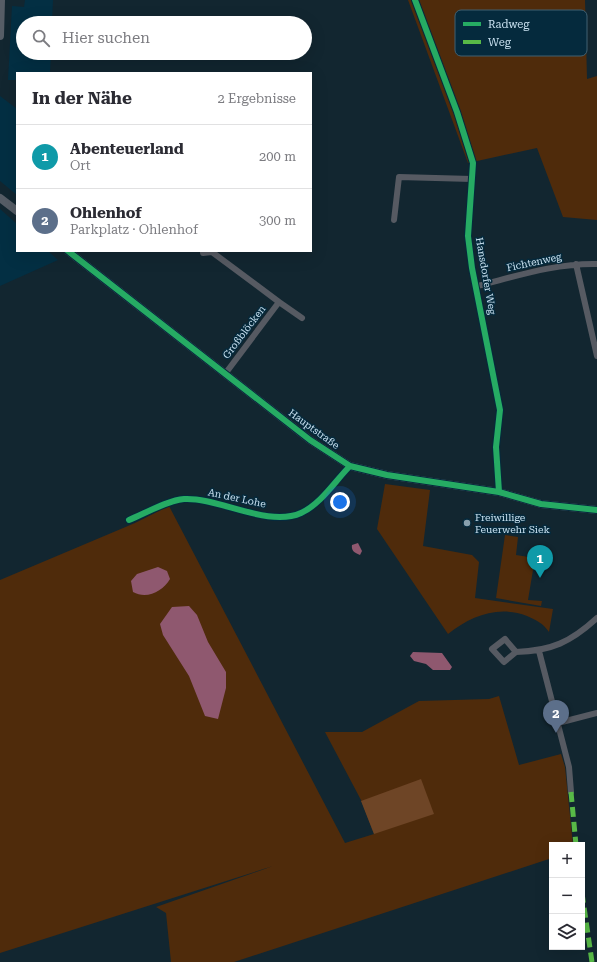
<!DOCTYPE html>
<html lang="de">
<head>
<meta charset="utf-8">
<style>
	:root { --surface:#fff; --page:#f7f7f7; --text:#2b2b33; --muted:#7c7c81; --line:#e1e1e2; --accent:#55606a }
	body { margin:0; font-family:"Roboto Serif",serif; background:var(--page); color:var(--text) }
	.controls { position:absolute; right:12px; bottom:12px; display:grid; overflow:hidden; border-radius:0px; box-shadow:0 4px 16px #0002 }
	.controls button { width:36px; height:36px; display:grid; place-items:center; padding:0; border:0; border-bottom:1px solid var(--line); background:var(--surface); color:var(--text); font:20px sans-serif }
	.you { position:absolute; left:340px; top:502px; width:14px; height:14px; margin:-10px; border:3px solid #fff; border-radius:50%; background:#1a73e8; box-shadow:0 0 0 6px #1a73e833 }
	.badge { display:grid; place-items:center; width:26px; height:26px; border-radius:50%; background:var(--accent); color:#fff; font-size:13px; font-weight:700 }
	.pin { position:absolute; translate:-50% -33px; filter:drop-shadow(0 1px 2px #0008) }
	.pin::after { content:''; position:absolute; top:21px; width:14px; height:12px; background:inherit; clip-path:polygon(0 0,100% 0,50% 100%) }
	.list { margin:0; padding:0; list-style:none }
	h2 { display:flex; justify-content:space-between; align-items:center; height:52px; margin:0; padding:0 16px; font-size:17px }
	h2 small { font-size:13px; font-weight:400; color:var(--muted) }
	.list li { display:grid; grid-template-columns:26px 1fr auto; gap:12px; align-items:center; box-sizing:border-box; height:64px; padding:0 16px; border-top:1px solid var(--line) }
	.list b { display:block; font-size:15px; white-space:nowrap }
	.list p { margin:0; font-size:13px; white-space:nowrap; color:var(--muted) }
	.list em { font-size:13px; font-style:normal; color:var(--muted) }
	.icon { flex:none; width:22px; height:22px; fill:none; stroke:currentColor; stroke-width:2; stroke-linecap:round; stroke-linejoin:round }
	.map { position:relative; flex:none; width:597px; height:962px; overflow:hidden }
	.search { position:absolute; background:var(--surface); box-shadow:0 4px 16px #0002; left:16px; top:16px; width:296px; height:44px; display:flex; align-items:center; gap:10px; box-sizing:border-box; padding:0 14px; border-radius:22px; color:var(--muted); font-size:15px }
	.panel { position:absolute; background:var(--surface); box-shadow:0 4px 16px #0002; left:16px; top:72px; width:296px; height:180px; border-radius:0px }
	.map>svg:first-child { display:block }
	.built { fill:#032f43 }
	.green { fill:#4f2b0b }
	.forest { fill:#6e4526 }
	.water { fill:#8f586f }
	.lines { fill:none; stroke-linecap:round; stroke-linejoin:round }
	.street { stroke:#565a62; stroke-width:6 }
	.secondary { stroke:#565d66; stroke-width:8 }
	.quiet { stroke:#58b947; stroke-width:5; stroke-dasharray:10 5; stroke-linecap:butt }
	.cycleway-casing { stroke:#052a3d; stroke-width:8 }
	.cycleway { stroke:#26ab63; stroke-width:6 }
	.poi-dot { fill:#89a0ad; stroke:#052a3d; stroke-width:1.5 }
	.labels { text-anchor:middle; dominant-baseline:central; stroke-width:3; stroke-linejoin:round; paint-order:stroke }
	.street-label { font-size:10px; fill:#c9e1f0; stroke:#052a3d }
	.poi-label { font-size:10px; fill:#c9e1f0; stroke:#052a3d; text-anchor:start }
	.key { fill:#052a3d; stroke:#406173; stroke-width:1 }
	.key-label { font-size:11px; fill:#c9e1f0 }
</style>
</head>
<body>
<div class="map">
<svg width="597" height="962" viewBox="0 0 597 962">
	<rect width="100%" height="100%" fill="#122630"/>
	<path class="built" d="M 25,0 L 53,0 L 52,23 L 23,23 L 23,53 L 51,53 L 50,73 L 17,73 L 17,80 L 8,80 L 12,6 L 24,7 Z
		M 0,96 L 17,109 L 17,195 L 0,181 Z
		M 0,209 L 17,224 L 17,251 L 48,251 L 58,260 L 0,286 Z"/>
	<path class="green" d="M 408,0 L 585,0 L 587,79 L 597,76 L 597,220 L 563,217 L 537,148 L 468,163 Z
		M 385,484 L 430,490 L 423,546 L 472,555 L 479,562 L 475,598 L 553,609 L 549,632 C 543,623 536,620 527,616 C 498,605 471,616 448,634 L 377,529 Z
		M 169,506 L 345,843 L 374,834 L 361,800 L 325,732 L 362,732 L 419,701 L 489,699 L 499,696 L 519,765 L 561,754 L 565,767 L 573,845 L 552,845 L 552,858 L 234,962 L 171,962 L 166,913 L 156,907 L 273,866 L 0,953 L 0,580 L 135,523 Z
		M 505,535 L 518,537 L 516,555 L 535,558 L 528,600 L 542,601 L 541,606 L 496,598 Z"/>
	<path class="forest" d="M 421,779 L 434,814 L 374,834 L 361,801 Z"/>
	<path class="water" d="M 358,543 L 362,551 L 360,555 C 355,553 351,551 352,545 Z
		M 158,567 L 167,571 L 170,579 C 163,591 147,600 133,592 L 131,581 L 137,574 Z
		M 189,606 L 197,615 L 208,642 L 226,672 L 226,688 L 218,719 L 205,716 L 189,676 L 163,635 L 160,624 L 172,607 Z
		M 413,652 L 442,653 L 452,667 L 450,670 L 433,670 L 426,664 L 414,661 L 410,656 Z"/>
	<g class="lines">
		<path class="street" d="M 415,0 L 457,112 L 473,163 L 468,236 L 472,268 L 500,410 L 496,447 L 499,492
			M 394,220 L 399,177 L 472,179
			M 203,253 L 212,252 L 279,302
			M 576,264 L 597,356
			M 477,286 C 517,276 556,263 597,264
			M 225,374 L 279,302 L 302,318
			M 129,520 C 144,514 168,500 184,499 C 218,497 268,528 301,513 C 321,504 335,481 350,466
			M 539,651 L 569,767 L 571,792
			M 516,652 L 504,662 L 492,649 L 505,639 L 516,652 C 551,651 571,642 597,618
			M 558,723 L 597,713"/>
		<path class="secondary" d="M 0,36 L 1,0
			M 0,198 L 17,211
			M 68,251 L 310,440 L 350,466 L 387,475 L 499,492 L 541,504 L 597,510"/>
		<path class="quiet" d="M 571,792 L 576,845
			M 582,893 L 592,962"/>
		<defs>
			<path id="cycleway" d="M 415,0 L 457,112 L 473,163 L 468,236 L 472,268 L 500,410 L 496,447 L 499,492
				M 68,251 L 310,440 L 350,466 L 387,475 L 499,492 L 541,504 L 597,510
				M 129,520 C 144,514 168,500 184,499 C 218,497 268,528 301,513 C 321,504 335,481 350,466"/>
		</defs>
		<use href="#cycleway" class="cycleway-casing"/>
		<use href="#cycleway" class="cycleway"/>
	</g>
	<circle class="poi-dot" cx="467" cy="523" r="4"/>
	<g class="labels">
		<g class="street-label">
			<text transform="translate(534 262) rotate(-12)">Fichtenweg</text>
			<text transform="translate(486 276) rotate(80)">Hansdorfer Weg</text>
			<text transform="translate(244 332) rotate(-53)">Großblöcken</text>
			<text transform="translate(314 429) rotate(36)">Hauptstraße</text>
			<text transform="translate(237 498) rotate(12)">An der Lohe</text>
		</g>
		<g class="poi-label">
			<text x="475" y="517">Freiwillige<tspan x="475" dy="12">Feuerwehr Siek</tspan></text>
		</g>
	</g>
	<rect x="455" y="10" width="132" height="46" rx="6" class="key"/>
	<rect x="463" y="22" width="18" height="4" fill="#26ab63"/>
	<rect x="463" y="40" width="18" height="4" fill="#58b947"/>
	<g class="key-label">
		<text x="488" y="28">Radweg</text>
		<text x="488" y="46">Weg</text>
	</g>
</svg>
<div class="controls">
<button>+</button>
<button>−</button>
<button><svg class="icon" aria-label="layers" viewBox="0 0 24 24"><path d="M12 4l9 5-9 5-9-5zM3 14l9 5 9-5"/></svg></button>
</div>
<div class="you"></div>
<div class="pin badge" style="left:540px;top:578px;background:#0f9aa8">1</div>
<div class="pin badge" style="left:556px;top:733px;background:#5c6f8a">2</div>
<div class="search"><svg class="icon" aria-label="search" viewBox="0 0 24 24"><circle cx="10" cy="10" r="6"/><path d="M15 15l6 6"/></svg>Hier suchen</div>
<section class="panel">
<h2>In der Nähe<small>2 Ergebnisse</small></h2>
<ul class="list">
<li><span class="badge" style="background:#0f9aa8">1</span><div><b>Abenteuerland</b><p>Ort</p></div><em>200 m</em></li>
<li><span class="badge" style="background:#5c6f8a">2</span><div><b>Ohlenhof</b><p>Parkplatz · Ohlenhof</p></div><em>300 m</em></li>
</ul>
</section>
</div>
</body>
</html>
